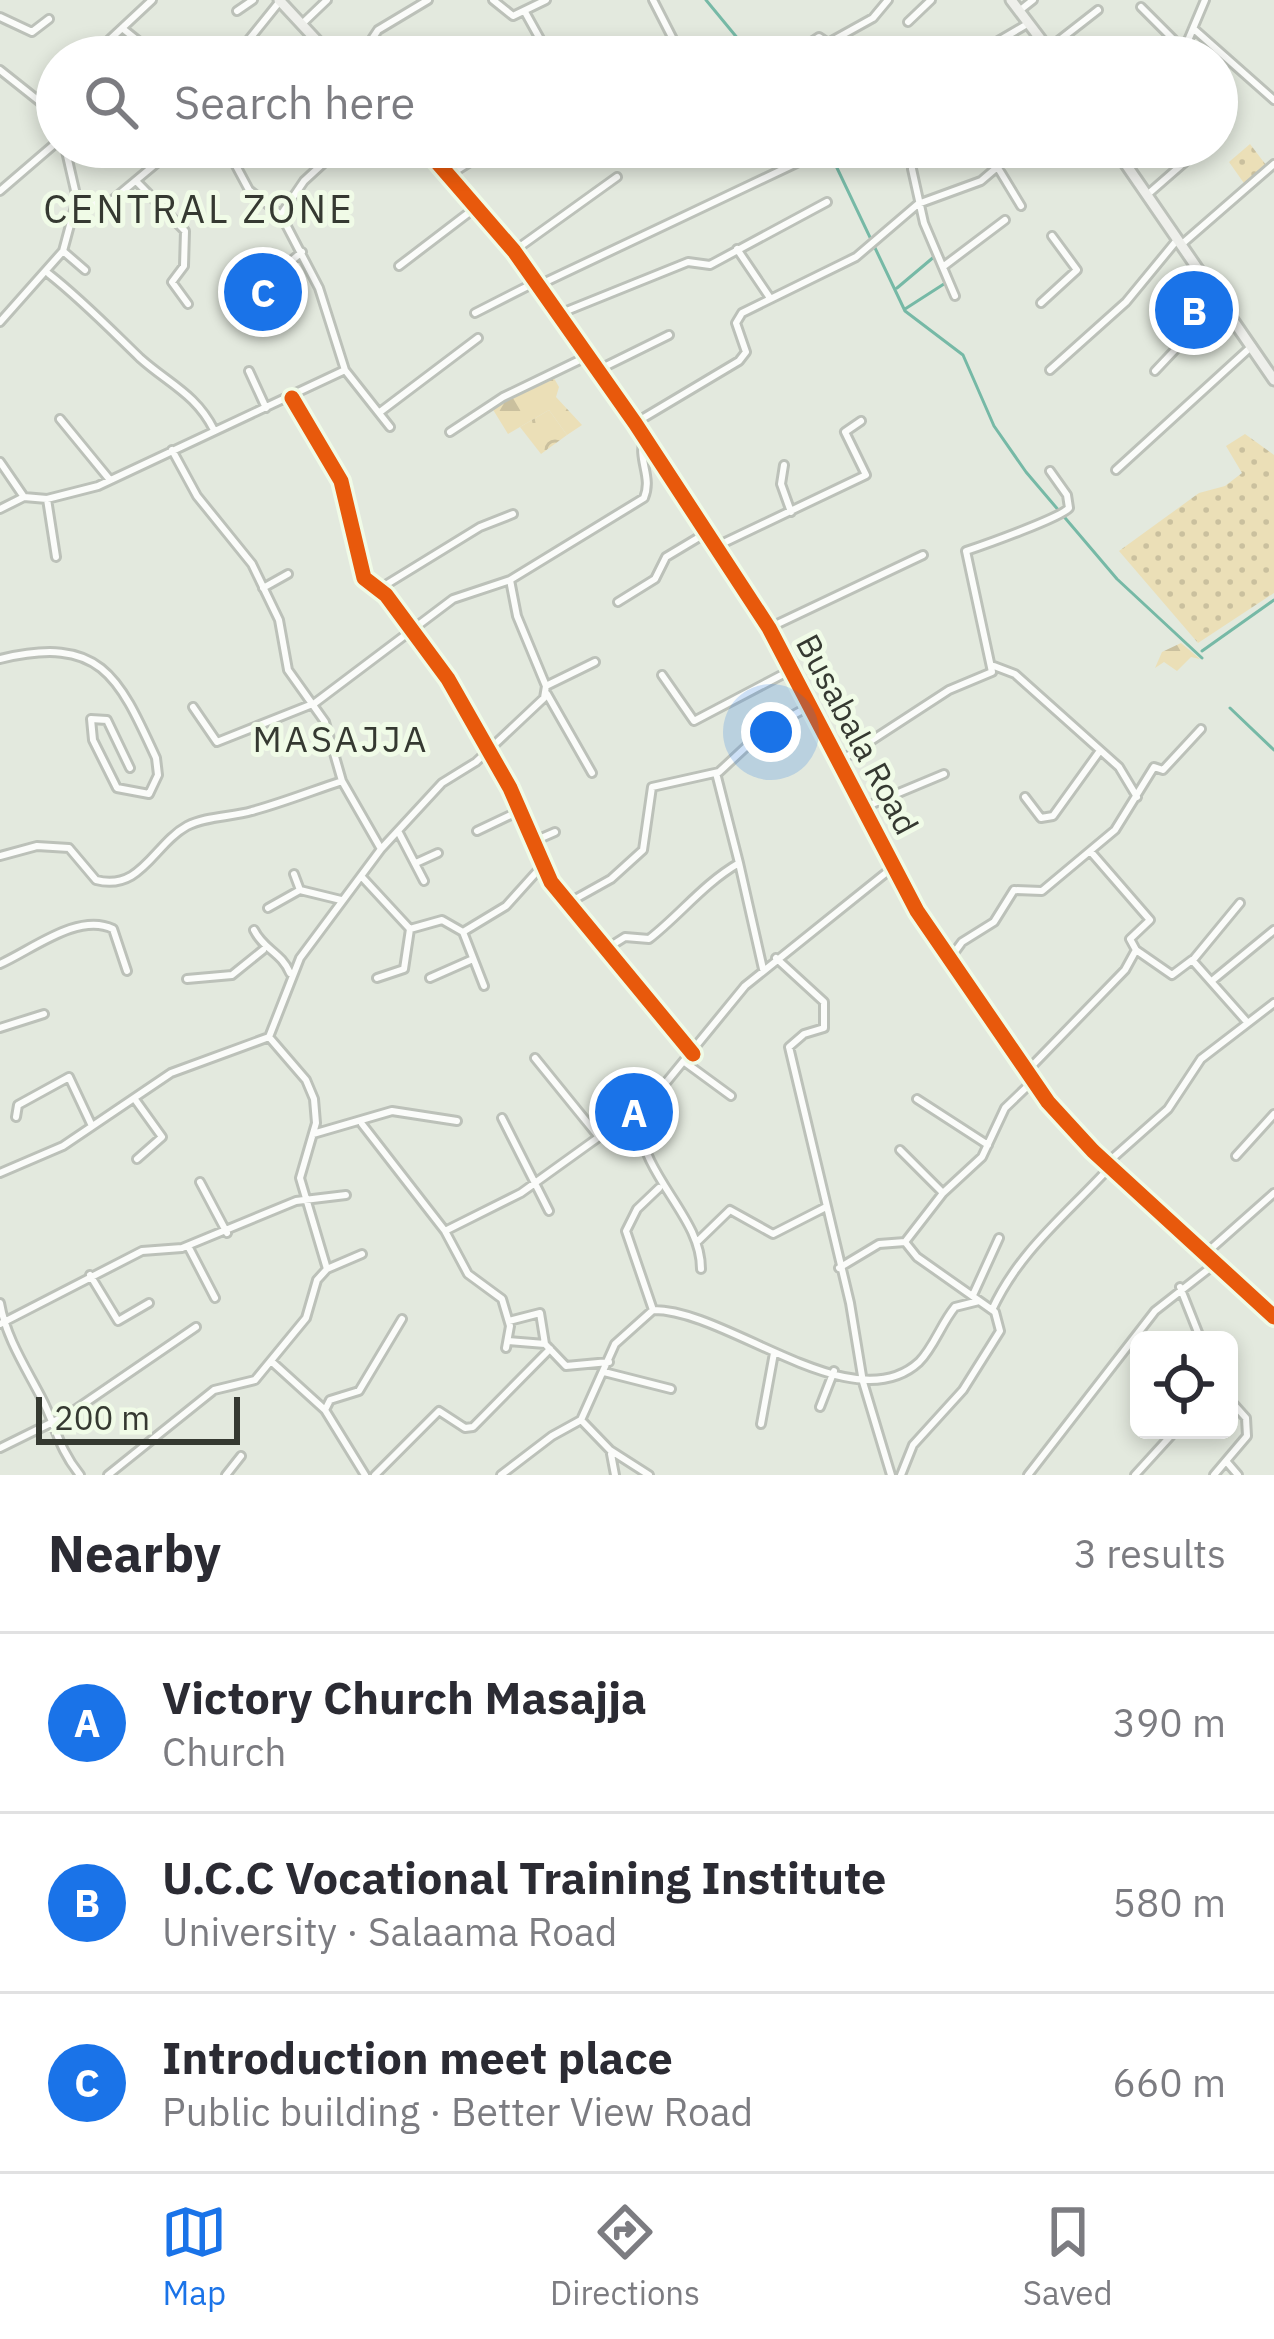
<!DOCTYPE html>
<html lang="en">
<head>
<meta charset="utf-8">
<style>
	:root { --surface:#fff; --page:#f7f7f7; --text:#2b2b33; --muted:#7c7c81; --line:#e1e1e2; --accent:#1a73e8 }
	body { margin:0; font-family:"IBM Plex Sans",sans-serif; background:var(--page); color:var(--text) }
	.controls { position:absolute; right:36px; bottom:36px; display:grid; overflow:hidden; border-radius:18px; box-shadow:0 6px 18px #0003 }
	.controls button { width:108px; height:108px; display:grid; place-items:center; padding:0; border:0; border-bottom:3px solid var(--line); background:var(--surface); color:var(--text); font:60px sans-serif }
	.scale { position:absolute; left:36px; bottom:30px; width:204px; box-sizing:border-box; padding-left:12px; border:6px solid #353931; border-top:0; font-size:33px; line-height:42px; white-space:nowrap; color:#353931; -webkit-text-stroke:9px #f0fbe7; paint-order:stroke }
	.you { position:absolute; left:771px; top:732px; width:42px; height:42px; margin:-30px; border:9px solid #fff; border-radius:50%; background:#1a73e8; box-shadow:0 0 0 18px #1a73e833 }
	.badge { display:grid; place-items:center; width:78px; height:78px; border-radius:50%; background:var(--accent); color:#fff; font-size:39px; font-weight:700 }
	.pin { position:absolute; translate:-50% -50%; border:6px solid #fff; box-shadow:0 3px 12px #0006 }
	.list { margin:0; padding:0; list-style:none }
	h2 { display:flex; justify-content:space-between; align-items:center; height:156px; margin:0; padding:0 48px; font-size:51px }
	h2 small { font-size:39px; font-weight:400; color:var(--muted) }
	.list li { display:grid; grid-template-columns:78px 1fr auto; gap:36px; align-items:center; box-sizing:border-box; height:180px; padding:0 48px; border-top:3px solid var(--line) }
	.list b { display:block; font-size:45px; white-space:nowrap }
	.list p { margin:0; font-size:39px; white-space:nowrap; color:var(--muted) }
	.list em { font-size:39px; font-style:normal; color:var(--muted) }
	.icon { flex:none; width:66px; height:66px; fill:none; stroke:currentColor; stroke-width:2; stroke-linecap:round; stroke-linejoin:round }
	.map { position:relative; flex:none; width:1274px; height:1475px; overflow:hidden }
	.search { position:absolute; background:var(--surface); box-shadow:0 6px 18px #0003; left:36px; right:36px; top:36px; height:132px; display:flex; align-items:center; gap:30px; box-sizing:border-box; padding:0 42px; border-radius:66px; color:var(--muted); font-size:45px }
	.sheet { height:696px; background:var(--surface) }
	nav { display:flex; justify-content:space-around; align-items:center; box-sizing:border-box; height:168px; border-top:3px solid var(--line); background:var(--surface); font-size:33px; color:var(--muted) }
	nav a { display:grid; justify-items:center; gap:6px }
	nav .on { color:var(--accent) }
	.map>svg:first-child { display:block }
	.grass { fill:url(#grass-dots) }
	.forest { fill:url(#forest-firs) }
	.park { fill:url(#park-crowns) }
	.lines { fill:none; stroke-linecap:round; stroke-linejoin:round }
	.stream { stroke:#76b9a6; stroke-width:3 }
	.street-casing { stroke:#bcc1b9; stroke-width:12 }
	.secondary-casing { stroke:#bcc1b9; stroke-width:15 }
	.street { stroke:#fbfcfa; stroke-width:6 }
	.secondary { stroke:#eeefeb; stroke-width:9 }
	.cycleway-casing { stroke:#f0fbe7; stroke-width:22 }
	.cycleway { stroke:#e8590c; stroke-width:15 }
	.labels { text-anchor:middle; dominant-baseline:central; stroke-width:10; stroke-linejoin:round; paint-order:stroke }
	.street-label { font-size:33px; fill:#353931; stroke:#f0fbe7 }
	.neighbourhood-label { font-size:36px; letter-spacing:3px; fill:#353931; stroke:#f0fbe7 }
	.quarter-label { font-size:39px; letter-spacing:3px; fill:#353931; stroke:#f0fbe7 }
</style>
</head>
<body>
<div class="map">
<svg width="1274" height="1475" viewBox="0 0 1274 1475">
	<defs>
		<pattern id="grass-dots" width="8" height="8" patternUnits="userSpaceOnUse" patternTransform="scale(3)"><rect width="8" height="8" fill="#ebdfb7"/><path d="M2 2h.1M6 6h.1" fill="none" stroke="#cac09e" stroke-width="1.8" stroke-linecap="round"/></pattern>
		<pattern id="forest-firs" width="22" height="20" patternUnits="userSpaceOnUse" patternTransform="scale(3)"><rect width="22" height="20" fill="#ebdfb7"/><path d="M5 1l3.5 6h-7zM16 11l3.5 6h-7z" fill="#cac09e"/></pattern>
		<pattern id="park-crowns" width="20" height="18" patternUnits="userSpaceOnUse" patternTransform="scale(3)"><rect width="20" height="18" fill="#ebdfb7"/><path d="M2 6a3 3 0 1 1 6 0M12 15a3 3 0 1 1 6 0" fill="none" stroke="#cac09e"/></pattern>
	</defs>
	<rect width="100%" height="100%" fill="#e3e9de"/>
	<path class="grass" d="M 1250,144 L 1266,165 L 1246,186 L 1229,162 Z
		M 1245,434 L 1274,455 L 1274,593 L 1198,643 L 1119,551 L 1199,493 L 1225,486 L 1242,473 L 1226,446 Z"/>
	<path class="forest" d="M 551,373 L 559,387 L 556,397 L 582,425 L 567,435 L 549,410 L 508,434 L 492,408 Z
		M 1181,643 L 1200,659 L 1191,657 L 1177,671 L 1164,662 L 1155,668 L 1162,652 Z"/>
	<path class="park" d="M 549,410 L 567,435 L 541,454 L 520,427 Z"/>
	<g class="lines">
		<path class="stream" d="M 706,0 L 753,57
			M 828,149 L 905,311 L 963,355 L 994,426 L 1026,472 L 1117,579 L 1202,658
			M 897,288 L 935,256
			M 905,309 L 947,282
			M 1202,651 L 1274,600
			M 1230,708 L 1274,750"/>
		<defs>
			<path id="street" d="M 493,0 L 513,16 L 546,0
				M 653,0 L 677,47
				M 1141,7 L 1185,51
				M 237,11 L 253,0
				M 1019,11 L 1033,0
				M 525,12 L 550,57
				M 0,17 L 32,32 L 49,19
				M 908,22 L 931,0
				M 303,23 L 327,0
				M 122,28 L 152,52
				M 1195,30 L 1274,100
				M 1048,49 L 1098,10
				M 101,57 L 105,44 L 152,0
				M 235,57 L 280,1
				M 360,57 L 378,30 L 428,0
				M 789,57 L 819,37 L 828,43 L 873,18 L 888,0
				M 923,57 L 936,57
				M 971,57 L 1029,23
				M 1181,57 L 1205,0
				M 0,70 L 44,105 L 57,125
				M 1217,137 L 1224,132
				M 65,147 L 77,199 L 104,207 L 176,147
				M 226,147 L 249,190 L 281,215
				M 998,168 L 1021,206
				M 912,169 L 924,223 L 955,296
				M 451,174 L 494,147
				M 138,183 L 185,231 L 184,266 L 172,282 L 188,304
				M 0,191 L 57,142
				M 1147,195 L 1202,147
				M 1182,244 L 1274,164
				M 737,249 L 770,298
				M 63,251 L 85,270
				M 514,251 L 617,177
				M 399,266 L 475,208
				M 944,266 L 1005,220
				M 49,274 C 82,300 110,329 140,358 C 169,384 196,394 214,430
				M 539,285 L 826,149
				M 254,292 L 302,252
				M 1041,303 L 1077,270 L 1052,236
				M 475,313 L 536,282
				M 559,314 L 688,262 L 710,265 L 827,202
				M 0,322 L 63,251 L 77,199
				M 345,370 L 390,427
				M 598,370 L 669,335
				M 1050,370 L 1126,302 L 1177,240
				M 249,371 L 266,408
				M 1155,371 L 1221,301
				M 292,398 L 341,481 L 364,578 L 386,595 L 448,679 L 510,788 L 551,882 L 693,1054
				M 380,412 L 478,338
				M 60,419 L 110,480
				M 635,423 L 739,361 L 746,352 L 736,323 L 742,313 L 856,257 L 918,204 L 981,181 L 1002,163 L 996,147
				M 450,432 L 503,397 L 588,356
				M 172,450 L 197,496 L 252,564 L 279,620 L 288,670 L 325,722 L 342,781 L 381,849
				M 0,462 L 24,497
				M 784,465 L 781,484 L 791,512
				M 1116,470 L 1252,346
				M 47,499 L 56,557
				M 0,509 L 24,497 L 47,499 L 98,486 L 345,370 L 319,288 L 281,215 L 304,181 L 341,147
				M 715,547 L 866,475 L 845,432 L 861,421
				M 263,588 L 288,574
				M 379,589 L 480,527 L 513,514
				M 618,602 L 655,579 L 666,557 L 706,533
				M 769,628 L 923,555
				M 0,659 C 100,635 118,675 156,758 L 158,775 L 149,794 L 117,788 L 93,740 L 91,719 L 107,720 L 130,768
				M 994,666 L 1015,674 L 1119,767 L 1137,797
				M 662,675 L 694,721 L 791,670
				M 546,686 L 595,662
				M 547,694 L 592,773
				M 193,707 L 217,742 L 315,703 L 453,599 L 510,580 L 644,498 C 653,477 637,460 644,438
				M 840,761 L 949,690 L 992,672 L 966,551 C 984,545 1060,518 1069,508 L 1067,495 L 1050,471
				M 1025,797 L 1041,818 L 1053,816 L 1099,752
				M 865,807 L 944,774
				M 398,831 L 424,881
				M 477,831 L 519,811
				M 532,842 L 555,832
				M 0,856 L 37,846 L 69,848 L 96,880 C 141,892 154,844 187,826 C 206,816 232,817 252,811 C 282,803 312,791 342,781
				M 416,863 L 438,853
				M 739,863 L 763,969
				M 294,874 L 300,890 L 341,900
				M 361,876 L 410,929 L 442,920 L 463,932 L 484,986
				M 568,903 L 611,879 L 643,850 L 652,787 L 719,772 L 762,732 L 808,707
				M 268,908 L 300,890
				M 254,930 C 264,950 281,952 290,973
				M 463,932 L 506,906 L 542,866
				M 606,949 L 625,937 L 649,939 C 681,914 703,884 739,863 L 716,773
				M 1136,950 L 1172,975 L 1192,960 L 1247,1022
				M 951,957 L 962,942 L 994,922 L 1014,890 L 1042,891 L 1115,830 L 1154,767 L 1163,770 L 1201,729
				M 776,958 L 824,1002 L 824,1028 L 804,1034 L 789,1047 L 850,1303 L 863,1382 L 891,1475
				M 1193,960 L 1240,903
				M 0,964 C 32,950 78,912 113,929 L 127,971
				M 377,978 L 404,969 L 410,929
				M 430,978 L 473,959
				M 187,979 L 232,975 L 263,950
				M 1213,980 L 1274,930
				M 0,1028 L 44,1014
				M 269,1037 L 300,958 L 381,849 L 442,783 L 476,762 L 544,698 L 546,686 L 517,616 L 510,580
				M 269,1037 L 306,1080 L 314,1099 L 316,1123 L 300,1178 L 327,1269
				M 535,1058 L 599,1137
				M 686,1063 L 731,1096
				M 1027,1071 L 1125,970 L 1136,950 L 1130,939 L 1150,920 L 1091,852
				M 134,1098 L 162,1137 L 137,1159
				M 917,1099 L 988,1145
				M 16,1117 L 18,1105 L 69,1077 L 92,1126
				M 502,1118 L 549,1211
				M 637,1118 C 645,1181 701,1217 701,1269
				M 362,1124 L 445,1231 L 468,1274 L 502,1299 L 510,1326 L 506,1348
				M 313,1134 L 392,1111 L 457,1121
				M 900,1150 L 943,1193 L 982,1157 L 1005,1108 L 1033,1081
				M 1236,1156 L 1274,1114
				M 1106,1164 L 1168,1109 L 1201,1059 L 1274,1003
				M 0,1173 L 63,1146 L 171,1073 L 269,1037
				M 200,1182 L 227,1233
				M 445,1231 L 521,1193 L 610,1129 L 637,1118 L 745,986 L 892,868
				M 697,1242 L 730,1210 L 773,1234 L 826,1207
				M 188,1246 L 215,1298
				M 1204,1255 L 1274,1193
				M 839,1268 L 879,1244 L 905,1242
				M 90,1275 L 118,1321 L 149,1303
				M 1180,1287 L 1201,1340
				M 973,1295 L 999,1238
				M 0,1303 C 6,1338 26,1368 42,1399 C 56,1426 58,1448 80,1475
				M 653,1310 L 626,1231 L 637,1209 L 659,1188
				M 992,1310 C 1019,1251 1066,1215 1110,1167
				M 509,1321 L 540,1313 L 545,1344 L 566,1366 L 609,1362
				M 0,1324 L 142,1251 L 182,1248 L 296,1201 L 346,1195
				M 508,1341 L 545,1344
				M 271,1361 L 325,1410 L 365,1475
				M 604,1372 L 671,1389
				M 820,1407 L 834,1371
				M 325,1410 L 330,1400 L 359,1391 L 402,1319
				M 582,1421 L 610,1450 L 649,1475
				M 761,1424 L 774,1353
				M 0,1448 L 69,1414 L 196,1327
				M 611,1454 L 615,1475
				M 1226,1461 L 1238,1475
				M 108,1475 L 214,1390 L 255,1380 L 306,1318 L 317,1280 L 327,1269 L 362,1254
				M 226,1475 L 241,1456
				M 375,1475 L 439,1411 L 465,1428 L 473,1427 L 550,1349
				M 501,1475 L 552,1436 L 581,1420 L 615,1344 L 653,1310 C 727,1309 853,1423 919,1362 C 934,1347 941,1324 955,1307 L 979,1301
				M 901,1475 L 913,1445 L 963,1390 L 1000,1331 L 995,1312 L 917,1257 L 905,1242 L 943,1193
				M 1028,1475 L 1155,1311 L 1215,1264
				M 1135,1475 L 1176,1430
				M 1214,1475 L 1247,1436 L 1246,1418 L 1229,1399"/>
			<path id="secondary" d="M 279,0 L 332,57
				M 1011,0 L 1054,57
				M 424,147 L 514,251 L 635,423 L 769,628 L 917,911 L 1048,1102 L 1093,1151 L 1274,1317
				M 1114,147 L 1274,380"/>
		</defs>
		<use href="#street" class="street-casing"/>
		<use href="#secondary" class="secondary-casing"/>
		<use href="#street" class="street"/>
		<use href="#secondary" class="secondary"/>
		<defs>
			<path id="cycleway" d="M 424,147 L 514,251 L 635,423 L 769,628 L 917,911 L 1048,1102 L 1093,1151 L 1274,1317
				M 292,398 L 341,481 L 364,578 L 386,595 L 448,679 L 510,788 L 551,882 L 693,1054"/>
		</defs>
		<use href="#cycleway" class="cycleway-casing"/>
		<use href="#cycleway" class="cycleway"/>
	</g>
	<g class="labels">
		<g class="street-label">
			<text transform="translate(858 734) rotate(62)">Busabala Road</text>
		</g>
		<g class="neighbourhood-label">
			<text x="341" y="738">MASAJJA</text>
		</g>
		<g class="quarter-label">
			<text x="199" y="208">CENTRAL ZONE</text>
		</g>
	</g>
</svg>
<div class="controls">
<button><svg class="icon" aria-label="locate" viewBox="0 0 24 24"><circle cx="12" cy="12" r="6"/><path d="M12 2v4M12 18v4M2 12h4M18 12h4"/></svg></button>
</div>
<div class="scale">200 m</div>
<div class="you"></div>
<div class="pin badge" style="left:634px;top:1112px">A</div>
<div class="pin badge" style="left:1194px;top:310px">B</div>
<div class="pin badge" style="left:263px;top:292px">C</div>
<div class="search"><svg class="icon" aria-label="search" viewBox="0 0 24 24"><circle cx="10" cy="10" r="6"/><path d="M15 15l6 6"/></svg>Search here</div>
</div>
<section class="sheet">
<h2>Nearby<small>3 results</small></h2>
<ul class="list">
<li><span class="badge">A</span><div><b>Victory Church Masajja</b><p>Church</p></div><em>390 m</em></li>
<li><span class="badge">B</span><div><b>U.C.C Vocational Training Institute</b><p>University · Salaama Road</p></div><em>580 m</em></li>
<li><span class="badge">C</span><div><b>Introduction meet place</b><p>Public building · Better View Road</p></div><em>660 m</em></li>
</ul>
</section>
<nav>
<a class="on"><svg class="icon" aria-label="map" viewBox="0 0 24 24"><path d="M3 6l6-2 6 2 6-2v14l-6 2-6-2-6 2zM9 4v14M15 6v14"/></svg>Map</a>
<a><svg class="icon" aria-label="directions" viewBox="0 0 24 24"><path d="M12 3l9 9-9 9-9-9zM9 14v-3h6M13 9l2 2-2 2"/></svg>Directions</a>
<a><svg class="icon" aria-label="saved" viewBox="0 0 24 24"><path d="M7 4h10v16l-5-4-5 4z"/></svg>Saved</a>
</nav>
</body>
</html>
